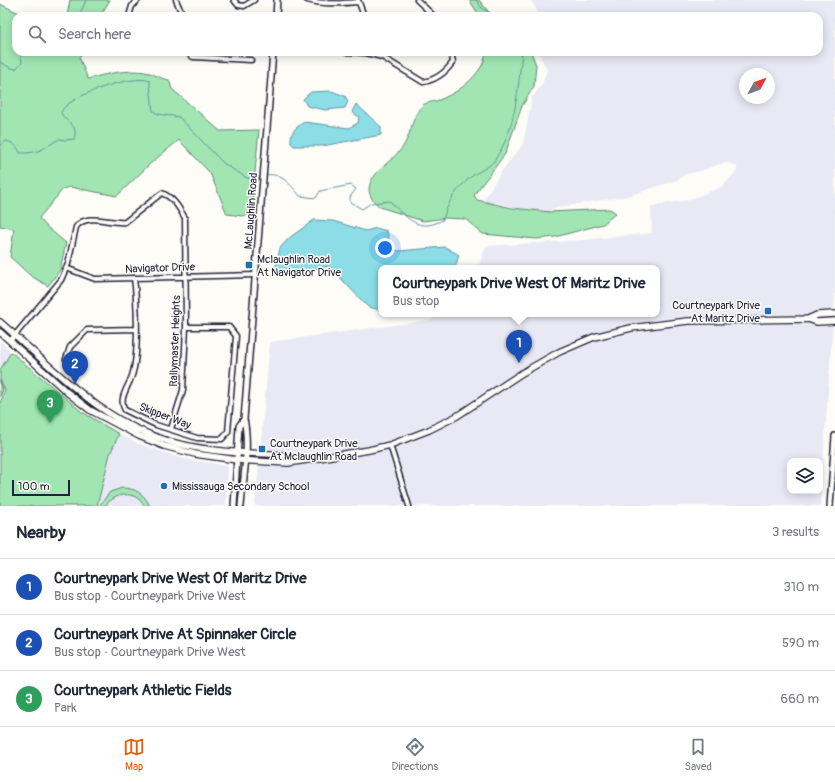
<!DOCTYPE html>
<html lang="en">
<head>
<meta charset="utf-8">
<style>
	:root { --surface:#fff; --page:#f6f6f7; --text:#1f2937; --muted:#747a83; --line:#e0e1e3; --accent:#ea580c }
	body { margin:0; font-family:Pangolin,sans-serif; background:var(--page); color:var(--text) }
	.controls { position:absolute; right:12px; bottom:12px; display:grid; overflow:hidden; border-radius:8px; box-shadow:0 2px 10px #0003 }
	.controls button { width:36px; height:36px; display:grid; place-items:center; padding:0; border:0; border-bottom:1px solid var(--line); background:var(--surface); color:var(--text); font:20px sans-serif }
	.compass { position:absolute; left:739px; top:68px; width:36px; height:36px; border-radius:50%; background:var(--surface); box-shadow:0 2px 10px #0003; rotate:49deg }
	.scale { position:absolute; left:12px; bottom:10px; width:58px; box-sizing:border-box; padding-left:4px; border:2px solid #22223b; border-top:0; font-size:11px; line-height:14px; white-space:nowrap; color:#22223b; -webkit-text-stroke:3px #fdfcf7; paint-order:stroke }
	.you { position:absolute; left:385px; top:248px; width:14px; height:14px; margin:-10px; border:3px solid #fff; border-radius:50%; background:#1a73e8; box-shadow:0 0 0 6px #1a73e833 }
	.badge { display:grid; place-items:center; width:26px; height:26px; border-radius:50%; background:var(--accent); color:#fff; font-size:13px; font-weight:700 }
	.pin { position:absolute; translate:-50% -33px; filter:drop-shadow(0 1px 2px #0008) }
	.pin::after { content:''; position:absolute; top:21px; width:14px; height:12px; background:inherit; clip-path:polygon(0 0,100% 0,50% 100%) }
	.popup { position:absolute; left:378px; top:265px; width:282px; height:52px; box-sizing:border-box; display:grid; place-content:center; border-radius:8px; background:var(--surface); filter:drop-shadow(0 1px 3px #0005); font-size:13px; white-space:nowrap; color:var(--muted) }
	.popup b { font-size:15px; color:var(--text) }
	.popup::after { content:''; position:absolute; left:50%; top:100%; margin-left:-8px; border:8px solid transparent; border-top-color:var(--surface) }
	.list { margin:0; padding:0; list-style:none }
	h2 { display:flex; justify-content:space-between; align-items:center; height:52px; margin:0; padding:0 16px; font-size:17px }
	h2 small { font-size:13px; font-weight:400; color:var(--muted) }
	.list li { display:grid; grid-template-columns:26px 1fr auto; gap:12px; align-items:center; box-sizing:border-box; height:56px; padding:0 16px; border-top:1px solid var(--line) }
	.list b { display:block; font-size:15px; white-space:nowrap }
	.list p { margin:0; font-size:13px; white-space:nowrap; color:var(--muted) }
	.list em { font-size:13px; font-style:normal; color:var(--muted) }
	.icon { flex:none; width:22px; height:22px; fill:none; stroke:currentColor; stroke-width:2; stroke-linecap:round; stroke-linejoin:round }
	.map { position:relative; flex:none; width:835px; height:506px; overflow:hidden }
	.search { position:absolute; background:var(--surface); box-shadow:0 2px 10px #0003; left:12px; right:12px; top:12px; height:44px; display:flex; align-items:center; gap:10px; box-sizing:border-box; padding:0 14px; border-radius:12px; color:var(--muted); font-size:15px }
	.sheet { height:220px; background:var(--surface) }
	nav { display:flex; justify-content:space-around; align-items:center; box-sizing:border-box; height:56px; border-top:1px solid var(--line); background:var(--surface); font-size:11px; color:var(--muted) }
	nav a { display:grid; justify-items:center; gap:2px }
	nav .on { color:var(--accent) }
	.map>svg:first-child { display:block }
	.built { fill:#e9e9f5; fill-rule:evenodd }
	.green { fill:#a1e6b2; stroke:#628476 }
	.water { fill:#8cdde6; stroke:#6292a2 }
	.lines { fill:none; stroke-linecap:round; stroke-linejoin:round }
	.stream { stroke:#6292a2; stroke-width:1 }
	.minor-casing { stroke:#22223b; stroke-width:7 }
	.tertiary-casing { stroke:#22223b; stroke-width:8 }
	.secondary-casing { stroke:#22223b; stroke-width:8 }
	.minor { stroke:#fdfcf7; stroke-width:4 }
	.tertiary { stroke:#fdfcf7; stroke-width:5 }
	.secondary { stroke:#fdfcf7; stroke-width:5.5 }
	.poi-dot { fill:#1f6fb2; stroke:#fdfcf7; stroke-width:1.5 }
	.labels { text-anchor:middle; dominant-baseline:central; stroke-width:3; stroke-linejoin:round; paint-order:stroke }
	.street-label { font-size:11px; fill:#22223b; stroke:#fdfcf7 }
	.poi-label { font-size:11px; fill:#22223b; stroke:#fdfcf7; text-anchor:start }
</style>
</head>
<body>
<div class="map">
<svg width="835" height="506" viewBox="0 0 835 506">
	<rect width="100%" height="100%" fill="#fdfcf7"/>
	<filter id="ink" filterUnits="userSpaceOnUse"><feTurbulence type="fractalNoise" baseFrequency=".025" numOctaves="2"/><feDisplacementMap in="SourceGraphic" scale="8" xChannelSelector="R" yChannelSelector="G"/><feConvolveMatrix kernelMatrix="1 2 1 2 8 2 1 2 1" color-interpolation-filters="sRGB"/></filter>
	<g filter="url(#ink)">
		<path class="built" d="M 531,0 L 835,0 L 835,294 L 820,506 L 255,506 L 270,342 L 431,320 L 438,314 L 657,314 L 657,268 L 478,268 L 486,246 L 571,241 L 652,233 L 651,206 L 688,200 L 722,187 L 737,171 L 737,166 L 727,163 L 717,165 L 701,171 L 686,174 L 677,180 L 628,196 L 553,208 L 546,216 L 498,203 L 481,204 L 501,172 L 523,144 L 532,98 L 542,84 L 547,70 L 538,52 L 819,52 L 819,16 L 540,16 ZM 745,74 L 769,74 L 769,98 L 745,98 ZM 790,461 L 820,461 L 820,491 L 790,491 Z
			M 0,341 L 11,352 L 0,370 Z
			M 119,434 L 139,444 L 184,459 L 228,466 L 226,506 L 97,506 L 110,454 Z"/>
		<path class="green" d="M 70,0 L 110,0 L 100,16 L 67,16 Z
			M 469,0 L 479,0 L 492,16 L 480,16 Z
			M 0,4 L 19,13 L 30,16 L 16,16 L 16,52 L 84,52 L 79,57 L 88,79 C 105,74 127,69 145,72 C 154,73 160,79 169,80 L 172,89 L 220,131 L 259,130 L 251,214 L 242,216 L 227,214 L 210,173 L 179,140 L 151,163 L 117,196 L 70,187 L 63,189 L 39,218 L 48,228 L 66,243 L 60,270 L 48,286 L 31,276 L 10,257 L 14,229 L 0,226 Z
			M 486,52 L 531,52 L 536,65 L 534,86 L 522,106 L 505,154 L 474,195 L 477,200 L 512,208 L 550,212 L 610,209 L 616,213 L 603,224 L 555,237 L 537,239 L 483,234 L 465,219 L 445,218 L 423,221 L 380,207 C 349,182 393,164 404,145 C 412,132 412,116 422,106 C 425,102 434,102 439,100 C 455,94 472,82 481,67 C 484,63 485,56 486,52 Z
			M 11,352 L 82,412 L 119,434 L 110,454 L 97,506 L 0,506 L 0,403 L 5,390 L 0,380 L 3,390 L 0,397 L 0,370 Z
			M 122,488 C 136,488 144,494 150,506 L 144,506 C 135,489 115,493 105,506 L 99,506 L 110,492 Z"/>
		<path class="water" d="M 331,91 L 345,96 L 348,101 L 345,108 L 325,110 L 307,106 L 303,99 L 311,92 Z
			M 356,104 L 381,127 L 381,135 L 322,146 L 294,146 L 291,143 C 290,132 295,128 304,122 L 349,128 L 358,123 L 359,117 L 352,112 Z
			M 314,220 L 333,221 L 366,231 L 376,228 L 387,231 L 391,248 L 398,251 L 445,247 L 459,255 L 455,268 L 381,268 L 381,310 L 368,307 L 329,266 L 298,272 L 284,271 L 275,272 L 280,248 L 289,238 Z"/>
		<g class="lines">
			<path class="stream" d="M 476,0 L 482,8 L 493,16
				M 79,16 L 86,0
				M 0,62 L 11,68 L 16,69 L 22,62 L 20,52
				M 0,146 L 6,141 C 14,143 17,146 20,153 C 41,153 42,149 59,139 L 66,140 L 74,139 C 79,124 66,123 61,113 C 64,97 135,73 150,81 L 150,85 L 153,111 L 158,114 L 179,117 L 223,163 L 247,178 L 254,180 L 261,177
				M 266,175 C 281,172 291,185 300,196 L 316,198 L 320,191 L 351,185 L 356,189 L 350,197 L 350,202 L 362,209 L 371,203 L 390,201 C 398,210 414,227 427,225 C 432,225 438,222 443,220 C 447,203 457,188 471,177 C 478,171 489,168 494,161 C 516,130 518,89 522,52"/>
			<defs>
				<path id="minor" d="M 176,0 L 183,16
					M 234,0 L 238,5 L 244,6 L 254,0
					M 307,0 C 323,5 341,3 358,2
					M 358,0 L 364,16
					M 417,0 L 434,16
					M 129,16 L 132,6 L 138,0
					M 186,52 L 193,57 L 251,60
					M 347,52 L 366,53 L 382,57 L 423,82 C 435,80 446,72 453,62 L 451,52
					M 66,268 L 95,279 L 256,275
					M 134,278 C 137,301 139,351 133,372 C 131,384 117,398 125,410 L 156,425 L 197,438 L 222,439 L 228,432 L 236,336 L 229,327 L 186,327
					M 10,341 L 61,280 L 68,264 L 76,227 C 87,212 109,224 125,222 L 158,196 L 162,193 C 174,198 179,208 185,218 L 186,327 L 183,390 L 171,429
					M 66,359 L 70,347 L 87,330 L 136,329
					M 390,445 L 409,506"/>
				<path id="tertiary" d="M 276,16 L 277,0
					M 234,506 L 239,426 L 244,419
					M 241,506 C 243,479 250,446 244,419 L 273,52
					M 830,506 L 835,436"/>
				<path id="secondary" d="M 808,319 L 817,315 L 835,314
					M 0,322 C 56,370 103,425 179,444 C 200,449 225,452 248,453 C 265,454 283,453 298,460
					M 0,332 L 68,393 L 90,410 L 139,436 L 164,446 L 195,454 L 237,460 L 288,463 L 369,450 L 390,445 L 429,430 L 457,416 L 522,373 L 559,352 L 594,337 L 631,328 L 688,321 L 808,319 L 817,322 L 835,321"/>
			</defs>
			<use href="#minor" class="minor-casing"/>
			<use href="#tertiary" class="tertiary-casing"/>
			<use href="#secondary" class="secondary-casing"/>
			<use href="#minor" class="minor"/>
			<use href="#tertiary" class="tertiary"/>
			<use href="#secondary" class="secondary"/>
		</g>
	</g>
	<g class="poi-dot">
		<rect x="245" y="261" width="8" height="8" rx="2"/>
		<rect x="764" y="307" width="8" height="8" rx="2"/>
		<rect x="258" y="445" width="8" height="8" rx="2"/>
		<circle cx="164" cy="486" r="4"/>
	</g>
	<g class="labels">
		<g class="street-label">
			<text transform="translate(251 211) rotate(-86)">McLaughlin Road</text>
			<text transform="translate(160 268) rotate(-2)">Navigator Drive</text>
			<text transform="translate(175 341) rotate(-88)">Rallymaster Heights</text>
			<text transform="translate(165 416) rotate(21)">Skipper Way</text>
		</g>
		<g class="poi-label">
			<text x="257" y="259">Mclaughlin Road<tspan x="257" dy="13">At Navigator Drive</tspan></text>
			<text x="760" y="305" text-anchor="end">Courtneypark Drive<tspan x="760" dy="13">At Maritz Drive</tspan></text>
			<text x="270" y="443">Courtneypark Drive<tspan x="270" dy="13">At Mclaughlin Road</tspan></text>
			<text x="172" y="486">Mississauga Secondary School</text>
		</g>
	</g>
</svg>
<div class="controls">
<button><svg class="icon" aria-label="layers" viewBox="0 0 24 24"><path d="M12 4l9 5-9 5-9-5zM3 14l9 5 9-5"/></svg></button>
</div>
<svg class="compass" viewBox="-18 -18 36 36"><path d="M0-13l5 13h-10z" fill="#e53935"/><path d="M0 13l5-13h-10z" fill="#747a83"/></svg>
<div class="scale">100 m</div>
<div class="you"></div>
<div class="pin badge" style="left:519px;top:363px;background:#1a4fb4">1</div>
<div class="popup"><b>Courtneypark Drive West Of Maritz Drive</b>Bus stop</div>
<div class="pin badge" style="left:75px;top:384px;background:#1a4fb4">2</div>
<div class="pin badge" style="left:50px;top:423px;background:#2e9e5b">3</div>
<div class="search"><svg class="icon" aria-label="search" viewBox="0 0 24 24"><circle cx="10" cy="10" r="6"/><path d="M15 15l6 6"/></svg>Search here</div>
</div>
<section class="sheet">
<h2>Nearby<small>3 results</small></h2>
<ul class="list">
<li><span class="badge" style="background:#1a4fb4">1</span><div><b>Courtneypark Drive West Of Maritz Drive</b><p>Bus stop · Courtneypark Drive West</p></div><em>310 m</em></li>
<li><span class="badge" style="background:#1a4fb4">2</span><div><b>Courtneypark Drive At Spinnaker Circle</b><p>Bus stop · Courtneypark Drive West</p></div><em>590 m</em></li>
<li><span class="badge" style="background:#2e9e5b">3</span><div><b>Courtneypark Athletic Fields</b><p>Park</p></div><em>660 m</em></li>
</ul>
</section>
<nav>
<a class="on"><svg class="icon" aria-label="map" viewBox="0 0 24 24"><path d="M3 6l6-2 6 2 6-2v14l-6 2-6-2-6 2zM9 4v14M15 6v14"/></svg>Map</a>
<a><svg class="icon" aria-label="directions" viewBox="0 0 24 24"><path d="M12 3l9 9-9 9-9-9zM9 14v-3h6M13 9l2 2-2 2"/></svg>Directions</a>
<a><svg class="icon" aria-label="saved" viewBox="0 0 24 24"><path d="M7 4h10v16l-5-4-5 4z"/></svg>Saved</a>
</nav>
</body>
</html>
